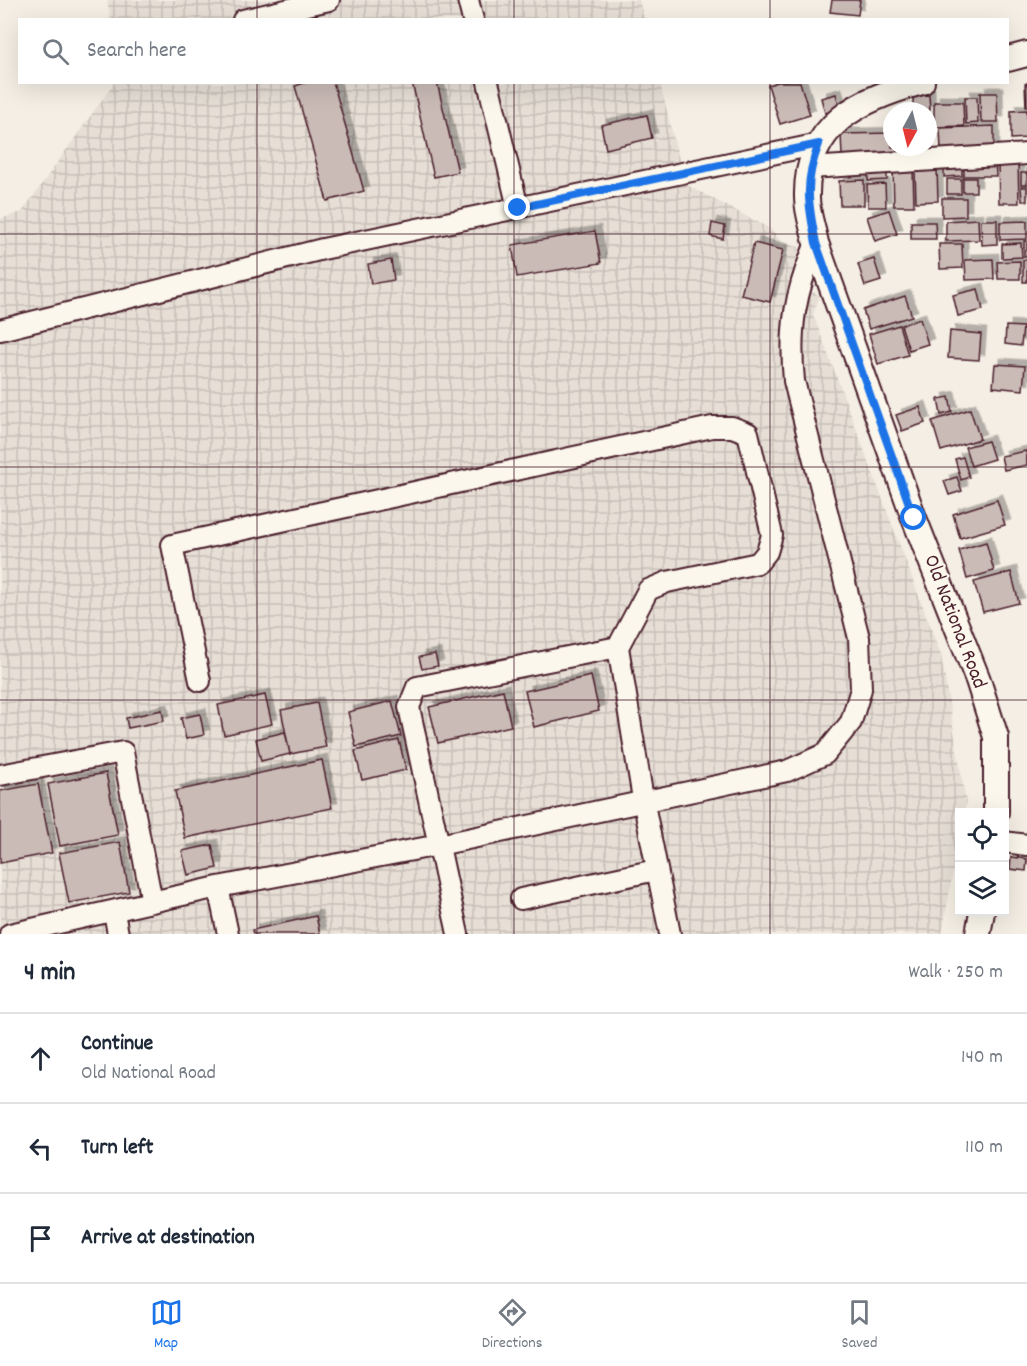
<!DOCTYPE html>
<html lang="en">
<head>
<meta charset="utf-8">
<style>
	:root { --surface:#fff; --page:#f2f2f3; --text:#1f2937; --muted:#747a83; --line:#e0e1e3; --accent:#1a73e8 }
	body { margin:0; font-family:Dekko,sans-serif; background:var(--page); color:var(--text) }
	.controls { position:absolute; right:18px; bottom:18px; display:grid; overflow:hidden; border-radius:0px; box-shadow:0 6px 24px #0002 }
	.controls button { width:54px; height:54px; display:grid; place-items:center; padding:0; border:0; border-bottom:2px solid var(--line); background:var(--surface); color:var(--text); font:30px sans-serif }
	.compass { position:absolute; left:883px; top:102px; width:54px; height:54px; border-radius:50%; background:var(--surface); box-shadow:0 6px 24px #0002; rotate:187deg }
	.stop { position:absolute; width:18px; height:18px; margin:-14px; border:4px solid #1a73e8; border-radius:50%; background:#fff }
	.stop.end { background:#1a73e8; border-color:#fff; box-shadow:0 2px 6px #0008 }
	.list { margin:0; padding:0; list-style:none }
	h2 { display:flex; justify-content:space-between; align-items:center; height:78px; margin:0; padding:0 24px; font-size:26px }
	h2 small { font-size:20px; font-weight:400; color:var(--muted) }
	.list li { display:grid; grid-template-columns:39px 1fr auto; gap:18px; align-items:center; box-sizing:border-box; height:90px; padding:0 24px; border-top:2px solid var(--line) }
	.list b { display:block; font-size:22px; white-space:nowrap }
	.list p { margin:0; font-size:20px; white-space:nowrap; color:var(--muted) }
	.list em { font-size:20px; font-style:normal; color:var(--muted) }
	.icon { flex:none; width:33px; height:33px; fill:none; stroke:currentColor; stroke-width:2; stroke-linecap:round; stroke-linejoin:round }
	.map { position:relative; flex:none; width:1027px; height:934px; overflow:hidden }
	.search { position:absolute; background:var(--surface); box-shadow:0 6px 24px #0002; left:18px; right:18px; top:18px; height:66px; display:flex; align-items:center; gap:15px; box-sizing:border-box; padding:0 21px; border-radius:0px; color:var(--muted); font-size:22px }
	.sheet { height:348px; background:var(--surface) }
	nav { display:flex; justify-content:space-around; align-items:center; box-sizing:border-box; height:84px; border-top:2px solid var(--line); background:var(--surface); font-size:16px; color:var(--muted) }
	nav a { display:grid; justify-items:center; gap:3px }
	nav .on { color:var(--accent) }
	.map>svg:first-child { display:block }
	.industrial { fill:url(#industrial-grid) }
	.building { fill:#cabbb6; stroke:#4a1f2b; stroke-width:1.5; filter:url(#shadow) }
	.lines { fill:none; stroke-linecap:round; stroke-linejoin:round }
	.minor-casing { stroke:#4a1f2b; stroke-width:24 }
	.major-casing { stroke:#4a1f2b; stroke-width:28 }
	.minor { stroke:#fbf7ec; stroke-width:20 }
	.major { stroke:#fbf7ec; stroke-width:24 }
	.route { stroke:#1a73e8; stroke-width:8 }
	.grid { fill:none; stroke:#4a1f2b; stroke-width:1.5; stroke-opacity:0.55 }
	.labels { text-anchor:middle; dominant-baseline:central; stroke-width:4.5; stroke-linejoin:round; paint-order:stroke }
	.street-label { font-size:21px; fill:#4a1f2b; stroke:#fbf7ec }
</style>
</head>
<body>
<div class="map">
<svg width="1027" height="934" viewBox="0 0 1027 934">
	<defs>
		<pattern id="industrial-grid" width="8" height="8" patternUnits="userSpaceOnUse" patternTransform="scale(1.5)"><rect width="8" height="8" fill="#e7dfd6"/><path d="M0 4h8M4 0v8" fill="none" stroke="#c8bfb8"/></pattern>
		<filter id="shadow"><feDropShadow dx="5.5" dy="-5.5" stdDeviation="0" flood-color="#0004"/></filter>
	</defs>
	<rect width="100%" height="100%" fill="#f4eee4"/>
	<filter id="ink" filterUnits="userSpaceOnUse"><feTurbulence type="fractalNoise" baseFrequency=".0167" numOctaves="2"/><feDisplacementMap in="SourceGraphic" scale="12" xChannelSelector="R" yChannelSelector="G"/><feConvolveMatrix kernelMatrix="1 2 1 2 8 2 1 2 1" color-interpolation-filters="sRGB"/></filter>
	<g filter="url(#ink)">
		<path class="industrial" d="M 107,0 L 639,0 L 644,19 L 111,20 Z
			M 114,83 L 660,83 L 685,184 L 771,229 L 782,243 L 799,247 L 791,280 L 820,296 L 813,314 L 941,655 L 966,803 L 964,812 L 960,812 L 959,838 L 942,934 L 0,934 L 0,219 L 22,212 Z"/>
		<path class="building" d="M 832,0 L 860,0 L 858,15 L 830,12 Z
			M 307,82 L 333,82 L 364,191 L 327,201 L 295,86 Z
			M 412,82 L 437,82 L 458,172 L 434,177 Z
			M 778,82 L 800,82 L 810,115 L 780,124 L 768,85 Z
			M 1027,83 L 1027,107 L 1026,107 L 1025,84 Z
			M 980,93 L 997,93 L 998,122 L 981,122 Z
			M 836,94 L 840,109 L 825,113 L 821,98 Z
			M 929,95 L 930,110 L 913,111 L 913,96 Z
			M 965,97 L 977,97 L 978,123 L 966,124 Z
			M 934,102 L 963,102 L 964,126 L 934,127 Z
			M 1027,110 L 1027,138 L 1011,139 L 1011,111 Z
			M 647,115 L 652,138 L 606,149 L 601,125 Z
			M 994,126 L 994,149 L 941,150 L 940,128 Z
			M 892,133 L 892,147 L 917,147 L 917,154 L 842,156 L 841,134 Z
			M 964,161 L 995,161 L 996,176 L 964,176 Z
			M 998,162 L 1018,162 L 1019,203 L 999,203 Z
			M 944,163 L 962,163 L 962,176 L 944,177 Z
			M 937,168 L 938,201 L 916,202 L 915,169 Z
			M 913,169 L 914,206 L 894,206 L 893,170 Z
			M 868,171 L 887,171 L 887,180 L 868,181 Z
			M 1021,173 L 1027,173 L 1027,185 L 1021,185 Z
			M 963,178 L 976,178 L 976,192 L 963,192 Z
			M 947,179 L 961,179 L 961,194 L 947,194 Z
			M 864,180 L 864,205 L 840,205 L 839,181 Z
			M 885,184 L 886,207 L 868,207 L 867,185 Z
			M 1021,187 L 1027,187 L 1027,201 L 1022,201 Z
			M 942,198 L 966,198 L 966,216 L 942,217 Z
			M 889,210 L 897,234 L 875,241 L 867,217 Z
			M 978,219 L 979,240 L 946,241 L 946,221 Z
			M 981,220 L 997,220 L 997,244 L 982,245 Z
			M 1027,221 L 1027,239 L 1000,240 L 1000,222 Z
			M 911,222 L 935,222 L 936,239 L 911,239 Z
			M 712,223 L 725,226 L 723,239 L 710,236 Z
			M 595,231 L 601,263 L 517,277 L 512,245 Z
			M 1024,241 L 1027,241 L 1027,256 L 1024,256 Z
			M 754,243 L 783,250 L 770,302 L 741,295 Z
			M 1021,243 L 1022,257 L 1002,258 L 1002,244 Z
			M 939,244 L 962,244 L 963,268 L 940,269 Z
			M 874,259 L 881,281 L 865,286 L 858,264 Z
			M 993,259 L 994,279 L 966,280 L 965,260 Z
			M 391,260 L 394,280 L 371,284 L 368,264 Z
			M 1023,260 L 1027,260 L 1027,282 L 1023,282 Z
			M 1020,261 L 1020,279 L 998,279 L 997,262 Z
			M 978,289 L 983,310 L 958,316 L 953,295 Z
			M 905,296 L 912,316 L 869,329 L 863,310 Z
			M 920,319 L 928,344 L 909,350 L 901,325 Z
			M 899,325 L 908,355 L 878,364 L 869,334 Z
			M 1006,326 L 1023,327 L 1021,346 L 1005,344 Z
			M 950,331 L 981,334 L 979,360 L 948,358 Z
			M 995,364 L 1025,366 L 1023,390 L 993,387 Z
			M 949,397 L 952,412 L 941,415 L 938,399 Z
			M 920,407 L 925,423 L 902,431 L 896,415 Z
			M 970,409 L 980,439 L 941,451 L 932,421 Z
			M 988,441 L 994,459 L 971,466 L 965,447 Z
			M 1026,451 L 1027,465 L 1004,470 L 1001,456 Z
			M 963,457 L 969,477 L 961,480 L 955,459 Z
			M 957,477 L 962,491 L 949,495 L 944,481 Z
			M 997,500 L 1005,525 L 960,538 L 953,514 Z
			M 986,542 L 994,571 L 967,579 L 959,550 Z
			M 1011,572 L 1019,603 L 983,612 L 974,582 Z
			M 435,654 L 438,666 L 422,669 L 419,657 Z
			M 591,676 L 599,711 L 534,727 L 525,691 Z
			M 503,690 L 511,726 L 438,743 L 429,707 Z
			M 265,695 L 272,724 L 224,735 L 218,705 Z
			M 392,701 L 401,736 L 356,747 L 348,712 Z
			M 317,703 L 326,747 L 290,754 L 281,710 Z
			M 162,710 L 164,721 L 128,728 L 126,718 Z
			M 200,714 L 204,735 L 186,739 L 181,718 Z
			M 285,732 L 290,754 L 261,761 L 256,739 Z
			M 399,740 L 406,770 L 362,780 L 355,751 Z
			M 322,760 L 332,808 L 185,838 L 175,791 Z
			M 106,773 L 118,835 L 60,846 L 48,784 Z
			M 38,784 L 52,853 L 0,863 L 0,791 Z
			M 120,842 L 129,892 L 69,903 L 59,853 Z
			M 212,845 L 217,868 L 188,875 L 182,851 Z
			M 1011,857 L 1027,859 L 1026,871 L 1010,869 Z
			M 316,916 L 320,934 L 253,934 L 252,930 Z"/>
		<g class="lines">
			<defs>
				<path id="minor" d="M 468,0 L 473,20
					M 243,20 L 329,0
					M 488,82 L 518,208
					M 810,168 L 1027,154
					M 0,330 L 323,249 L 819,144
					M 200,681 L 172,545 L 712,427 L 732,427 L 748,433 L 772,535 L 767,552 L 758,563 L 667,582 L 648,590 L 618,647
					M 0,775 L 123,752 L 152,902
					M 1004,842 L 1027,845
					M 218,887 L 228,934
					M 521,899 L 656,870
					M 114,912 L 118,934
					M 10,934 L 218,887 L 439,845 L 787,771 L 825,754 L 851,722 L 861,689 L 859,638 L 794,381 C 789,327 795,293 816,243
					M 458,934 L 409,707 L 417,687 L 618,647 L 643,799 L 670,934"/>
				<path id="major" d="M 1008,59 L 1027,54
					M 922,82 C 861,99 805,123 807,198 C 807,212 813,228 816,243 L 914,518 L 978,680 L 996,737 L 996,812
					M 978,934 L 982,912"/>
			</defs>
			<use href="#minor" class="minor-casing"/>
			<use href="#major" class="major-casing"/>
			<use href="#minor" class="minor"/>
			<use href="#major" class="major"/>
		</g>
	</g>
	<g class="lines" filter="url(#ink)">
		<path class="route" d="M 518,208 L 819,144 C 804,182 808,204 816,243 L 914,518"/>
	</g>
	<path class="grid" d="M 257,0 L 257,20M 514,0 L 514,20M 770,0 L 770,20M 257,82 L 257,934M 514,82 L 514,934M 770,82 L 770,934M 0,234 L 1027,234M 0,467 L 1027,467M 0,700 L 1027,700"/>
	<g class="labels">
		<g class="street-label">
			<text transform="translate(954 622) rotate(69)">Old National Road</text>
		</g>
	</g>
</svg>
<div class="controls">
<button><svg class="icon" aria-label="locate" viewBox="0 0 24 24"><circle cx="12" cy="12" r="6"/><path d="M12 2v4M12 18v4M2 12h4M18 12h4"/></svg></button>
<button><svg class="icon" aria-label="layers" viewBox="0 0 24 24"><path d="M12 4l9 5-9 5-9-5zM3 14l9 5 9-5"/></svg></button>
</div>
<svg class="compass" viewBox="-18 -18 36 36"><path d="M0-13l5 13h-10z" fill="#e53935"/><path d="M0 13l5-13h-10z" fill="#747a83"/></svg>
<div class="stop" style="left:914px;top:518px"></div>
<div class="stop end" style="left:518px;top:208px"></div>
<div class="search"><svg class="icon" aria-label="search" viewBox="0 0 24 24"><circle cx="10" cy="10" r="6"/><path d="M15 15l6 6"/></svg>Search here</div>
</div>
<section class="sheet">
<h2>4 min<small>Walk · 250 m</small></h2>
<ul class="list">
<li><svg class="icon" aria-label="ahead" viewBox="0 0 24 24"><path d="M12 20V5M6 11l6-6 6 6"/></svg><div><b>Continue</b><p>Old National Road</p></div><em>140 m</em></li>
<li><svg class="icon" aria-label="left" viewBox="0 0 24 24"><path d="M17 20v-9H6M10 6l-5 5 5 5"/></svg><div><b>Turn left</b></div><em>110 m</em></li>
<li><svg class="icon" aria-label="arrive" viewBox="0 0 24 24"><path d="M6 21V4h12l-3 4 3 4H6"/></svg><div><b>Arrive at destination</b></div></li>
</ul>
</section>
<nav>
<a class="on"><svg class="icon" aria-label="map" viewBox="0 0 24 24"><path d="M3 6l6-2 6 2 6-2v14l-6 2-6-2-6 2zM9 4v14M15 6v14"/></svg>Map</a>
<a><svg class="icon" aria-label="directions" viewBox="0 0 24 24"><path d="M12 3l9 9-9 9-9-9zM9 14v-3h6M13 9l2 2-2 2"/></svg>Directions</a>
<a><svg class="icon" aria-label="saved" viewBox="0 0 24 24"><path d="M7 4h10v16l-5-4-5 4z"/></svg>Saved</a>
</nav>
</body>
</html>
